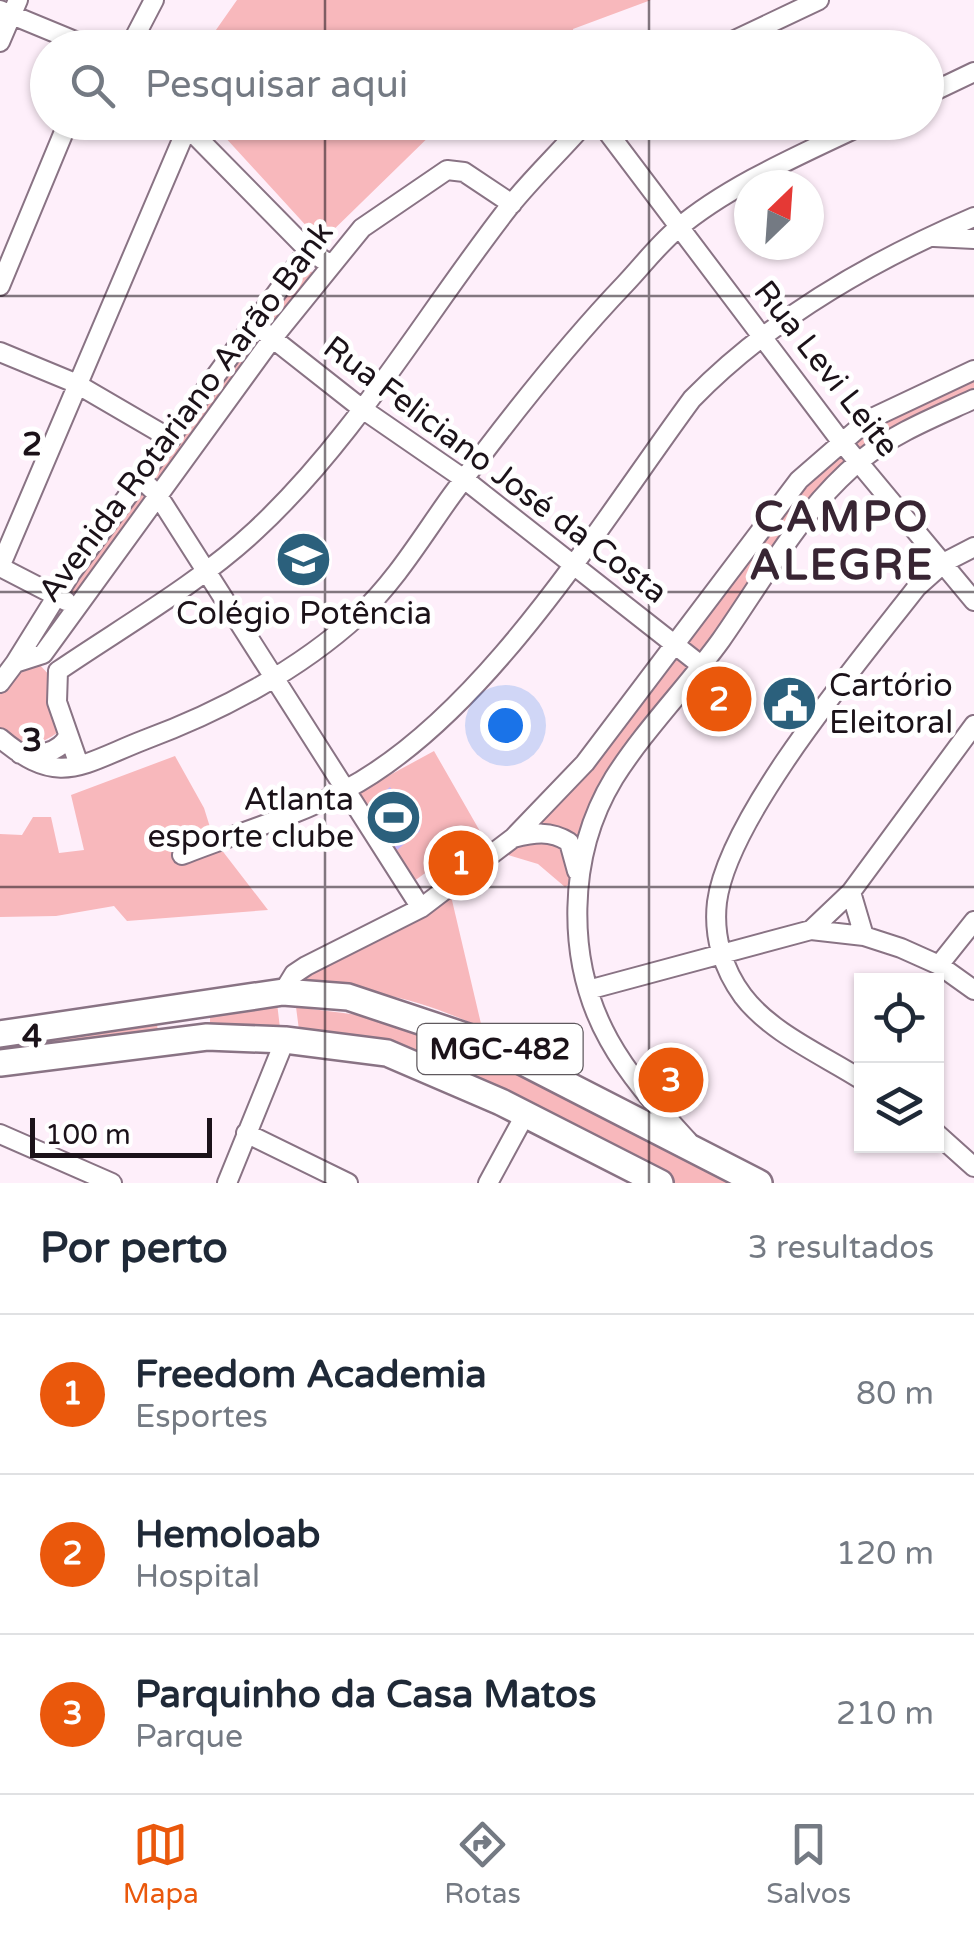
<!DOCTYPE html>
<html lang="pt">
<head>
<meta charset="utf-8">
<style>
	:root { --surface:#fff; --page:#f2f2f3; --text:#1f2937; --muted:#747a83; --line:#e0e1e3; --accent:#ea580c }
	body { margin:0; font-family:"Varela Round",sans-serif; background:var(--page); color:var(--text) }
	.controls { position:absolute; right:30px; bottom:30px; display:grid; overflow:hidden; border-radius:0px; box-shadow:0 2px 8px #0004 }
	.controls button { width:90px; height:90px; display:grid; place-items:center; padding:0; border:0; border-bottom:2px solid var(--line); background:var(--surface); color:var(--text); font:50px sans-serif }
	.compass { position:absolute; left:734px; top:170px; width:90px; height:90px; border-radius:50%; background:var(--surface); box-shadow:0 2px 8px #0004; rotate:25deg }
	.scale { position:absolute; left:30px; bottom:25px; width:182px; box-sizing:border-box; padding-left:10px; border:5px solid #1b1219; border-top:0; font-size:28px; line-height:35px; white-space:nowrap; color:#1b1219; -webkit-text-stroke:8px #fff; paint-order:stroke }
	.you { position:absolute; left:505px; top:725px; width:35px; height:35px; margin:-25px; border:8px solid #fff; border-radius:50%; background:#1a73e8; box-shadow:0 0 0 15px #1a73e833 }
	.badge { display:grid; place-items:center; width:65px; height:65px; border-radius:50%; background:var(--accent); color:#fff; font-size:32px; font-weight:700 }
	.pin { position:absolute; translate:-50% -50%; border:5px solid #fff; box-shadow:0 2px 10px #0006 }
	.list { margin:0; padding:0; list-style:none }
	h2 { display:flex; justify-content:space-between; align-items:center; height:130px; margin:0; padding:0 40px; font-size:42px }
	h2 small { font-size:32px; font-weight:400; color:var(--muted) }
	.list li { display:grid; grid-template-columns:65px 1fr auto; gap:30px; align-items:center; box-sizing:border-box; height:160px; padding:0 40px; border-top:2px solid var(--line) }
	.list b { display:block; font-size:38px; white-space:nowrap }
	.list p { margin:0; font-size:32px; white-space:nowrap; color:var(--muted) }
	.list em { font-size:32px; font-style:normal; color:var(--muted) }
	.icon { flex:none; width:55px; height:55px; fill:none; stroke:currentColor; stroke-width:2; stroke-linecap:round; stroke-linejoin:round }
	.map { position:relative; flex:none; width:974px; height:1183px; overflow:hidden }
	.search { position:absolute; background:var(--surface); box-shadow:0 2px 8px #0004; left:30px; right:30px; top:30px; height:110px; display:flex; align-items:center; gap:25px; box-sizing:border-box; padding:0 35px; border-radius:55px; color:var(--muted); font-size:38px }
	.sheet { height:610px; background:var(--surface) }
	nav { display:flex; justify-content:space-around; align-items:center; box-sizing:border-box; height:140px; border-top:2px solid var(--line); background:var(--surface); font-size:28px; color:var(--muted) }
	nav a { display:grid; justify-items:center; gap:5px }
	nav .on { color:var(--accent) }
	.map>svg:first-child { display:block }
	.green { fill:#f8b8bc }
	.water { fill:url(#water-waves) }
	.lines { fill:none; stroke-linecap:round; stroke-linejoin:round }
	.minor-casing { stroke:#897384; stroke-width:22 }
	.highway-casing { stroke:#897384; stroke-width:30 }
	.minor { stroke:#fff; stroke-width:18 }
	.highway { stroke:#fff; stroke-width:25 }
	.grid { fill:none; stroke:#1b1219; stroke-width:2.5; stroke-opacity:0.55 }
	.labels { text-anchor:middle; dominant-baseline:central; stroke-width:10; stroke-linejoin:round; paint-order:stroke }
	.shield { fill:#fff; stroke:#5f595e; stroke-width:2.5 }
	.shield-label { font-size:30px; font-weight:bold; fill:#1b1219 }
	.street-label { font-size:32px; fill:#1b1219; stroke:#fff }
	.poi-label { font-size:32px; fill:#1b1219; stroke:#fff }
	.district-label { font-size:42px; font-weight:bold; letter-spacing:2.5px; fill:#382533; stroke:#fff }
	.grid-label { font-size:32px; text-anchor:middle; font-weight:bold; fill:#1b1219; stroke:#fff; stroke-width:10; stroke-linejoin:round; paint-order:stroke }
</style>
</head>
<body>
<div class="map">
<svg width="974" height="1183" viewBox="0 0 974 1183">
	<defs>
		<pattern id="water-waves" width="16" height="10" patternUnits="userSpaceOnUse" patternTransform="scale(2.5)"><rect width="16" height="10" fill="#c4b4fa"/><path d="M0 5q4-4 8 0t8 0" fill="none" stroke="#a89ad6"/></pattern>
	</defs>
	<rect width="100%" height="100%" fill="#feeffa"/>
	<path class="green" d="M 237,0 L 651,0 L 573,29 L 575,47 L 204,47 Z
		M 212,123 L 443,123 L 321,242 Z
		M 303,270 L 322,274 L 273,331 L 261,324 Z
		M 256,329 L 267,336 L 157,489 L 146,480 Z
		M 974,374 L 974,401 L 864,457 L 850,439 Z
		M 841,447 L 853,463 L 701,659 L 678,643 L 798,488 Z
		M 143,486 L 153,494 L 75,604 L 64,598 Z
		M 675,650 L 698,667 L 607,782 L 579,863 L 568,832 L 520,832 Z
		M 39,664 L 51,677 L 47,698 L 60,731 C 34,749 25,748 0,729 L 0,692 L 18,668 Z
		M 434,751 L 481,833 L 410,884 L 355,794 Z
		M 175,756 L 204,808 L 214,840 L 268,910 L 127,921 L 114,906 L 56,916 L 0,917 L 0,834 L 22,835 L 33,817 L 51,817 L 59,853 L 84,850 L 71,795 Z
		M 524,839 L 568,844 L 572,882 L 565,887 L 538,864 L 508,855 Z
		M 451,896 L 482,1028 C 419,998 360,986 291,983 L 397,931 Z
		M 277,1003 L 280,1028 L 210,1028 L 210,1011 Z
		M 296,1007 L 398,1020 L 443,1036 L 734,1183 L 675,1183 L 430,1059 L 389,1045 L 299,1030 Z
		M 156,1018 L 158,1031 L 8,1054 L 6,1045 Z
		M 674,1063 L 688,1079 L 666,1098 L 653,1081 Z"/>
	<path class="water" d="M 390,787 L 420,831 L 397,850 L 366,806 Z"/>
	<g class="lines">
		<defs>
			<path id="minor" d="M 0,10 L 92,48
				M 0,42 L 18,0
				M 129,48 L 154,0
				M 718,48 L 819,0
				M 926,95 L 974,72
				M 182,122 L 308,250 L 331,265
				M 600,122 L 840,440 L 974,601
				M 484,125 L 490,122
				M 934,237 L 974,239
				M 0,286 L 68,122
				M 253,323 L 361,408 L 464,479 L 702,666
				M 0,352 L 75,383 L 171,439
				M 140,478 L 157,494 L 421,908
				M 0,567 L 187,128
				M 0,567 L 66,601
				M 15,663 L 71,573 L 308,250
				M 58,671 C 124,626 198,584 256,530 C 356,437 426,313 509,207 C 533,177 561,151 586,122
				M 58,671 L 57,702 L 79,765
				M 0,683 L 15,663 L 43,654 L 272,339 L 362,228 L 447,170 L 464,172 L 512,204
				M 0,738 C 59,788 80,765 144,740 C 220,712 299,670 359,615 C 396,581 423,535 452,495 C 506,422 562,350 625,284 C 642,266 658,245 677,229 C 730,184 807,152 869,122
				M 20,754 C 38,755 59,754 68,736
				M 513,838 C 534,833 550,830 569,842 L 577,871
				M 182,855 C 235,834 294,817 345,790 C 485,716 599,525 692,399 C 770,319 871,261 974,217
				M 851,892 L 864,936
				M 811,930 L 851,892 L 974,725
				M 939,965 L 974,921
				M 588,990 L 811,930 L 864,936 L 901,948 L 939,965 L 974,990
				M 283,992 L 294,974 L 306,966 L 421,908 L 513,838 L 585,763 L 799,480 L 868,420 L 974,370
				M 862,1080 C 823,1055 771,1033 743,996 C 723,969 713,936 717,902 C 728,816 861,659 917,587 L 945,562 L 974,547
				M 246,1133 L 348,1183
				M 936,1133 L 974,1167
				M 0,1134 L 112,1183
				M 688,1141 C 659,1109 630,1078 609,1040 C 565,961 567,855 614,778 C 645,729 687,687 721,640 C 763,580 803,507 861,460 C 894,433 935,417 974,399
				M 227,1183 L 285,1040
				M 488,1183 L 525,1115"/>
			<path id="highway" d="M 0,1034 L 283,992 L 348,997 L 486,1043 L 759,1183
				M 0,1063 L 207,1037 L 285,1040 L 387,1053 L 501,1102 L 660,1183"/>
		</defs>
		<use href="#minor" class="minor-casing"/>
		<use href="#highway" class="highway-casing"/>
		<use href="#minor" class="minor"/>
		<use href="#highway" class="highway"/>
	</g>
	<path class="grid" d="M 325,0 L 325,48M 649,0 L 649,48M 325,122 L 325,1183M 649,122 L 649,1183M 0,296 L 974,296M 0,592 L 974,592M 0,887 L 974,887"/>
	<defs>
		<symbol id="school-disc" viewBox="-11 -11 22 22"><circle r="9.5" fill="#2b607c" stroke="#fff"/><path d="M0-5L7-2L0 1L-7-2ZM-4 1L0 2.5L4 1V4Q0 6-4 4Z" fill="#fff"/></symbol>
		<symbol id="civic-disc" viewBox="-11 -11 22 22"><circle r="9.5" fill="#2b607c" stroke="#fff"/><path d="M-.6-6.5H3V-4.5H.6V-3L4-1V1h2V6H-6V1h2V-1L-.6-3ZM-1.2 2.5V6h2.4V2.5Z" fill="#fff"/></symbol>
		<symbol id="stadium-disc" viewBox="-11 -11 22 22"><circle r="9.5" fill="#2b607c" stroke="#fff"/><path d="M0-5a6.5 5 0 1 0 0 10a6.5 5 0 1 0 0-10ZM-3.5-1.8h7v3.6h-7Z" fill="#fff"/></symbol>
	</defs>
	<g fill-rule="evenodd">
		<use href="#school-disc" x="272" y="528" width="63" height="63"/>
		<use href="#civic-disc" x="758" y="672" width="63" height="63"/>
		<use href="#stadium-disc" x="362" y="786" width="63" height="63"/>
	</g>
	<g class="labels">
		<rect class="shield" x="417.5" y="1024" width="165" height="50" rx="8"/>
		<g class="shield-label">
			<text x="500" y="1049">MGC-482</text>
		</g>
		<g class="street-label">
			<text transform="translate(826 369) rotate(52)">Rua Levi Leite</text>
			<text transform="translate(186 412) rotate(-53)">Avenida Rotariano Aarão Bank</text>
			<text transform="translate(495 470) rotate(37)">Rua Feliciano José da Costa</text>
		</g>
		<g class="poi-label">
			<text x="304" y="614">Colégio Potência</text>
			<text x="829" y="686" text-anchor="start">Cartório<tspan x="829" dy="37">Eleitoral</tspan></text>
			<text x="354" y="800" text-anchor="end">Atlanta<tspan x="354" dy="37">esporte clube</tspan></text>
		</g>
		<g class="district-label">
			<text x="842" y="517">CAMPO<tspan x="842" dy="48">ALEGRE</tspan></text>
		</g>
	</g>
	<g class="grid-label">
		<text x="32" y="455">2</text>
		<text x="32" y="751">3</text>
		<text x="32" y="1047">4</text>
	</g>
</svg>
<div class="controls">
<button><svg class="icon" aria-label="locate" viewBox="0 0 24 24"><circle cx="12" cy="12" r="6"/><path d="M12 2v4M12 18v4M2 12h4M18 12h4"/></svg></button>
<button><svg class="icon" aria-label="layers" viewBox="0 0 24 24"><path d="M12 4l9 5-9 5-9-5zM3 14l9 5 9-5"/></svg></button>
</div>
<svg class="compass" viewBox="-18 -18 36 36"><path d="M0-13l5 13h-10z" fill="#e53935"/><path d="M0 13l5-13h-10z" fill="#747a83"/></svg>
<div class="scale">100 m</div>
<div class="you"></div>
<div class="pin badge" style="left:461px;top:863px">1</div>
<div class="pin badge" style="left:719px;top:699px">2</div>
<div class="pin badge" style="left:671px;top:1080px">3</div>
<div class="search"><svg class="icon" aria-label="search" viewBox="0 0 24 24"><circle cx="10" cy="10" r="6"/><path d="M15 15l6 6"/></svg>Pesquisar aqui</div>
</div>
<section class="sheet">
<h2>Por perto<small>3 resultados</small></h2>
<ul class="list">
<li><span class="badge">1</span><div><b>Freedom Academia</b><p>Esportes</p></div><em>80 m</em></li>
<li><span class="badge">2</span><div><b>Hemoloab</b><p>Hospital</p></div><em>120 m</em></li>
<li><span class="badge">3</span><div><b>Parquinho da Casa Matos</b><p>Parque</p></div><em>210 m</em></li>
</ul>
</section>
<nav>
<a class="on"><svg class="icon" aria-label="map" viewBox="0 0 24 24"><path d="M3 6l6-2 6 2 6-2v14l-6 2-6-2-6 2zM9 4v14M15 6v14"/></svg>Mapa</a>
<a><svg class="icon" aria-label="directions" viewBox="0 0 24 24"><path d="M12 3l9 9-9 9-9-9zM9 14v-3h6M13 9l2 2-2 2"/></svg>Rotas</a>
<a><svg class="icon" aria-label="saved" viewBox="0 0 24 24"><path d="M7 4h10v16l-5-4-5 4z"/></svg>Salvos</a>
</nav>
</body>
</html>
